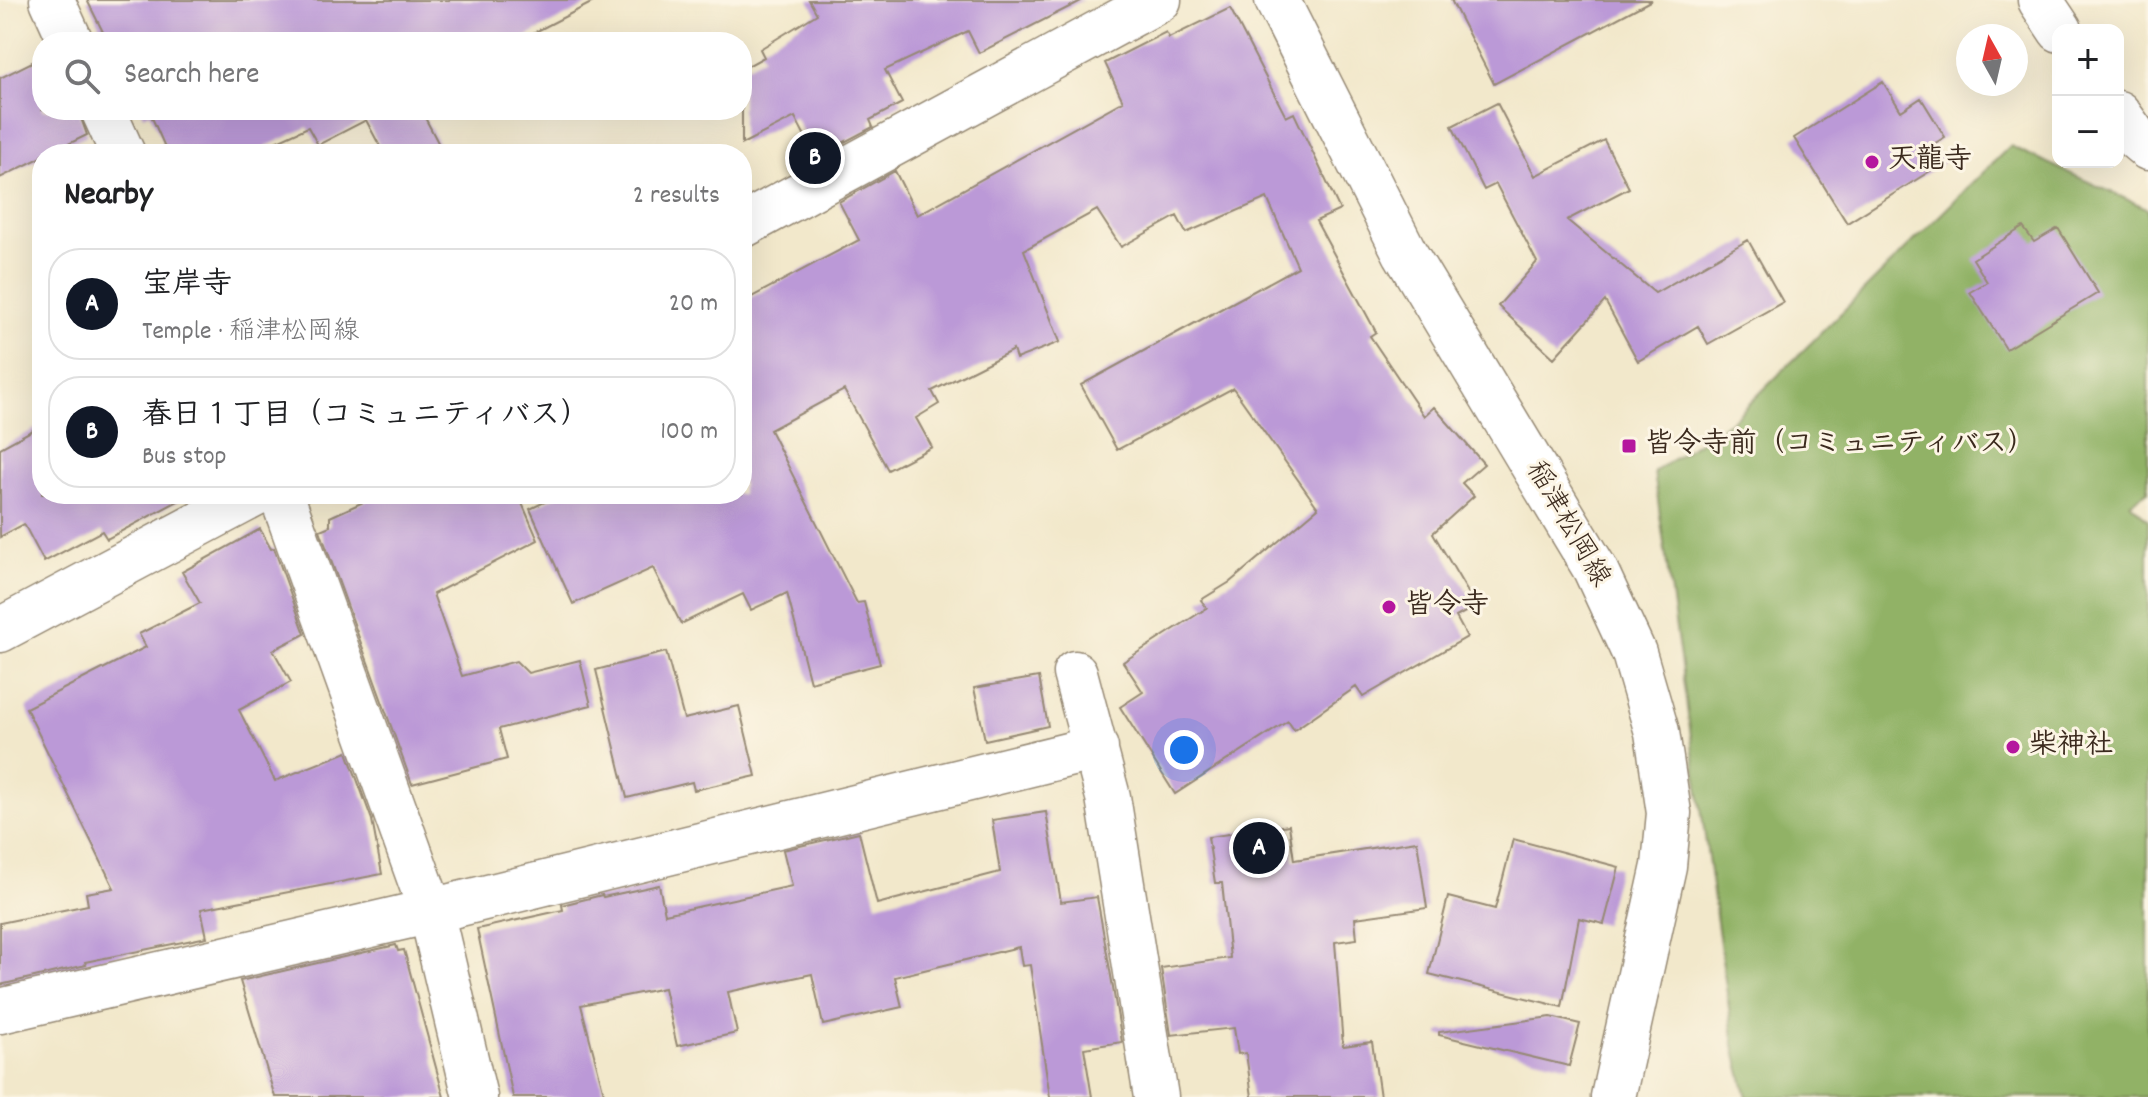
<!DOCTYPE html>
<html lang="en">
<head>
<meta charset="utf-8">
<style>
	:root { --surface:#fff; --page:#f2f2f2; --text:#202124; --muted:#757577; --line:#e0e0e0; --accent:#111827 }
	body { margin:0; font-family:Dekko,"Klee One",sans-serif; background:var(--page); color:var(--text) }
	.controls { position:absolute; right:24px; top:24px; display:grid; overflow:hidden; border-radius:16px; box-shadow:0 8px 32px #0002 }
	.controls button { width:72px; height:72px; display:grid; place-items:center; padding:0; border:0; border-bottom:2px solid var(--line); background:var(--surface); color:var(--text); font:40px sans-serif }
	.compass { position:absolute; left:1956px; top:24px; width:72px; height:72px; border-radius:50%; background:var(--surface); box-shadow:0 8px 32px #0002; rotate:352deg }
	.you { position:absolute; left:1184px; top:750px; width:28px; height:28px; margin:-20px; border:6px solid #fff; border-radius:50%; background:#1a73e8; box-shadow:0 0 0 12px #1a73e833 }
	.badge { display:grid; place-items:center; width:52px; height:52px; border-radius:50%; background:var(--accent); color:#fff; font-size:26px; font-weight:700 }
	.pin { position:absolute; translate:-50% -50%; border:4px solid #fff; box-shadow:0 2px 8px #0006 }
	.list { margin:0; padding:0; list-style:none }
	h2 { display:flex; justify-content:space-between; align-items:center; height:104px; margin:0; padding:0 32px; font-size:34px }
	h2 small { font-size:26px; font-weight:400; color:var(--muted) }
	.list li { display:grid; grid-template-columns:52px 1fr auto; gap:24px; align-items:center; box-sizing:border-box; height:112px; margin:0 16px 16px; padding:0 16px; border:2px solid var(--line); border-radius:32px }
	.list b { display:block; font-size:30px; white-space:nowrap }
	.list p { margin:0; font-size:26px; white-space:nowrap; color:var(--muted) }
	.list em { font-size:26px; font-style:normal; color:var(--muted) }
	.icon { flex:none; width:44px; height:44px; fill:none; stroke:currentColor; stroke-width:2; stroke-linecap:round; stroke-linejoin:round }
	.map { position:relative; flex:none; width:2148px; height:1097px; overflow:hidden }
	.search { position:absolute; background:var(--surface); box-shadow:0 8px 32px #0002; left:32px; top:32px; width:720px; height:88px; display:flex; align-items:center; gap:20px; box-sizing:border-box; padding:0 28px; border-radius:32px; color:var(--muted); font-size:30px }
	.panel { position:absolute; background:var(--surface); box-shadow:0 8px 32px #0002; left:32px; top:144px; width:720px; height:360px; border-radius:32px }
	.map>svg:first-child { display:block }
	.forest { fill:#91b266; stroke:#666e42; stroke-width:2 }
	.building { fill:#bb99d7 }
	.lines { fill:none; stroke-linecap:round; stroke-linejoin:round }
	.minor-casing { stroke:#968974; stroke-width:47 }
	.major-casing { stroke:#968974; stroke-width:47 }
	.minor { stroke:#fff; stroke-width:44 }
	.major { stroke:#fff; stroke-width:44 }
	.poi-dot { fill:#b5179e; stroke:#fcf5e5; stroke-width:3 }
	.labels { text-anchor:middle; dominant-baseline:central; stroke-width:6; stroke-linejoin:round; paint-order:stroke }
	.poi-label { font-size:28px; font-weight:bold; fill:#3b2a1e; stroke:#fcf5e5; text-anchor:start }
	.street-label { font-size:28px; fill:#3b2a1e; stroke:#fcf5e5 }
</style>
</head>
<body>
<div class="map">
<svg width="2148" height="1097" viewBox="0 0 2148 1097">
	<rect width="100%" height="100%" fill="#fcf5e5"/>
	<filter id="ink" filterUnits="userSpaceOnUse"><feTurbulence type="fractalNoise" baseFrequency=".0125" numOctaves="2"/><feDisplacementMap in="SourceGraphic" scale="16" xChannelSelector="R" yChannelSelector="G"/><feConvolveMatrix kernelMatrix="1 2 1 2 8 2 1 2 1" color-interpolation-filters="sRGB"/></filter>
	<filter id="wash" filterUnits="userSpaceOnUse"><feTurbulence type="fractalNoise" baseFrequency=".006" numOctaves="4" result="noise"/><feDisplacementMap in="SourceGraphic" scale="32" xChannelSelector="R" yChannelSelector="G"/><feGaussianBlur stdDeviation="1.8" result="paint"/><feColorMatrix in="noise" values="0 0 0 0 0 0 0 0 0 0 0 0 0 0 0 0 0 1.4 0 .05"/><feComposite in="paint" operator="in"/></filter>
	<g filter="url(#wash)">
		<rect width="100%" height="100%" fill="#f2e8cb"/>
		<path class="forest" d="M 2010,146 L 2148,209 L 2148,491 L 2130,503 L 2148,520 L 2148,1097 L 1747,1097 L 1735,1051 L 1654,472 L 1735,418 Z"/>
		<g id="blocks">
			<path class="building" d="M 87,0 L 597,0 L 516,42 L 108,42 Z
				M 809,0 L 1083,0 L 979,53 L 968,31 L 885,70 L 902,103 L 870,120 L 873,127 L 816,157 L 795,117 L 742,144 L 742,69 L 764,57 L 760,49 L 817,14 Z
				M 1451,0 L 1652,0 L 1494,84 Z
				M 1230,8 L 1286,117 L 1294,113 L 1340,210 L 1316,221 L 1376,332 L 1370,336 L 1424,416 L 1434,407 L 1484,464 L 1462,483 L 1474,496 L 1433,533 L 1476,606 L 1456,617 L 1467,637 L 1363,697 L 1356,687 L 1294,730 L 1288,721 L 1175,794 L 1120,707 L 1143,692 L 1123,662 L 1207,608 L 1201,600 L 1230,582 L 1318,508 L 1233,388 L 1117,450 L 1081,385 L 1298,267 L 1267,198 L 1186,233 L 1177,216 L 1121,247 L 1097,210 L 1024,250 L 1060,342 L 1016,359 L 1013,350 L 932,391 L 939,404 L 916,418 L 932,447 L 888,470 L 844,390 L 770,430 L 857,603 L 864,602 L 880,664 L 810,682 L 787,593 L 751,610 L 743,594 L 681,624 L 653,568 L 573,604 L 530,509 L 561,494 L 742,494 L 742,302 L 859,240 L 839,202 L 895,171 L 917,215 L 1123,101 L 1105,63 L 1166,32 L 1169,38 Z
				M 42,57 L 42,110 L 78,110 L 87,135 L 48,154 L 42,154 L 42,157 L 0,178 L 0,78 Z
				M 1883,82 L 1901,111 L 1921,98 L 1945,137 L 1932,145 L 1943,163 L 1847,223 L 1794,138 Z
				M 1497,103 L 1535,176 L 1604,140 L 1629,188 L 1567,220 L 1655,293 L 1748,240 L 1783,302 L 1708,344 L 1698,326 L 1638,361 L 1605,301 L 1554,358 L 1498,306 L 1537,262 L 1496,184 L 1484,190 L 1452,126 Z
				M 141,110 L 421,110 L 444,154 L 384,154 L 366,120 L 318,145 L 308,127 L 249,154 L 168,154 L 150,113 L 143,116 Z
				M 2023,227 L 2034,242 L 2058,228 L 2098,293 L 2006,349 L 1970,292 L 1987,282 L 1973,259 Z
				M 42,425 L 42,494 L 191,494 L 107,539 L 102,531 L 44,562 L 24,524 L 0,537 L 0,448 Z
				M 381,494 L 518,494 L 538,540 L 433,594 L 462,676 L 516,661 L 528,673 L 580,660 L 591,705 L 499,729 L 507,759 L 412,784 L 320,530 L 330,526 L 330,517 Z
				M 260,529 L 271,549 L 274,548 L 305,634 L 273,650 L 291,682 L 239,710 L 275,781 L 347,752 L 372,820 L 382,874 L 201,909 L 207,937 L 85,962 L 86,965 L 0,985 L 0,923 L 88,905 L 86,893 L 114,888 L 26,708 L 146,647 L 139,634 L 200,603 L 182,572 Z
				M 666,652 L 684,719 L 739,706 L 756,776 L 694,790 L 692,782 L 627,798 L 596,670 Z
				M 1039,677 L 1048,726 L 985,740 L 974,688 Z
				M 1046,812 L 1061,902 L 1097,897 L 1111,976 L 1122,1042 L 1084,1048 L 1092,1097 L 1050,1097 L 1030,965 L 1022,966 L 1019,947 L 895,977 L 902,1007 L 823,1025 L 812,974 L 728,992 L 737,1033 L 677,1046 L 664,988 L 581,1005 L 605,1097 L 513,1097 L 477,929 L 563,910 L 562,905 L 602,895 L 603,897 L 659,885 L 665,914 L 792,886 L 783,850 L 859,832 L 877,904 L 1000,872 L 992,820 Z
				M 1289,825 L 1294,860 L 1417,841 L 1427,908 L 1355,918 L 1357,939 L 1335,942 L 1343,1046 L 1372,1042 L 1380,1097 L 1252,1097 L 1246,1053 L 1238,1054 L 1234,1028 L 1171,1035 L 1161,968 L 1230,958 L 1222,883 L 1215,883 L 1208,837 Z
				M 1513,839 L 1619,867 L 1604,924 L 1579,918 L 1562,1007 L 1429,974 L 1448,897 L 1495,909 Z
				M 396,945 L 398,951 L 404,950 L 444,1097 L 275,1097 L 240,981 Z
				M 1551,1017 L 1580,1024 L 1569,1066 L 1439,1035 L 1439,1032 Z"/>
		</g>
	</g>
	<g filter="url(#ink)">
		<use href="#blocks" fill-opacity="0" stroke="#968974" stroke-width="2"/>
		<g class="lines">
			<defs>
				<path id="minor" d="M 52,0 L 71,42
					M 2040,0 L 2060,30
					M 103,110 L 123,154
					M 2118,113 L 2136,138 L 2148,148
					M 742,226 L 1159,0
					M 281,494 L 431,911 L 475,1097
					M 0,630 L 256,494
					M 1075,673 L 1108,797 L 1156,1097
					M 0,1011 L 431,911 L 1096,748"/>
				<path id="major" d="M 1277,0 L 1405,253 L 1595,569 L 1634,653 L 1657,732 L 1669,813 L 1664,866 L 1613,1097"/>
			</defs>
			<use href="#minor" class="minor-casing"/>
			<use href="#major" class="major-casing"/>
			<use href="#minor" class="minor"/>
			<use href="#major" class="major"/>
		</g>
	</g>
	<g class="poi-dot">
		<circle cx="1872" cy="162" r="8"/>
		<rect x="1621" y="438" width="16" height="16" rx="4"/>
		<circle cx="1389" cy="607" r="8"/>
		<circle cx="2013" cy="747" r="8"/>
	</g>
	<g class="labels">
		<g class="poi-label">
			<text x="1888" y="162">天龍寺</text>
			<text x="1645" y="446">皆令寺前（コミュニティバス）</text>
			<text x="1405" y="607">皆令寺</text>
			<text x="2029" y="747">柴神社</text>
		</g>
		<g class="street-label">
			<text transform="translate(1566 525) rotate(60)">稲津松岡線</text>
		</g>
	</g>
</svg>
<div class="controls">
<button>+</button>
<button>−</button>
</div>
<svg class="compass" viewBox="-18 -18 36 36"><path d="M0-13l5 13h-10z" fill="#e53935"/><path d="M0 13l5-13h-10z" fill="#757577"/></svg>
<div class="you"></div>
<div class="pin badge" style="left:1259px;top:848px">A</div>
<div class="pin badge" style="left:815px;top:158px">B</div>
<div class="search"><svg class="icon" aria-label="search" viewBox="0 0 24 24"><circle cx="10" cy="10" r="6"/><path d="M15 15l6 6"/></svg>Search here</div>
<section class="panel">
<h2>Nearby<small>2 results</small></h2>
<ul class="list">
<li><span class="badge">A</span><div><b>宝岸寺</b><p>Temple · 稲津松岡線</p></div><em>20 m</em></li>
<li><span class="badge">B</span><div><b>春日１丁目（コミュニティバス）</b><p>Bus stop</p></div><em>100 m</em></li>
</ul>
</section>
</div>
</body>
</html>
